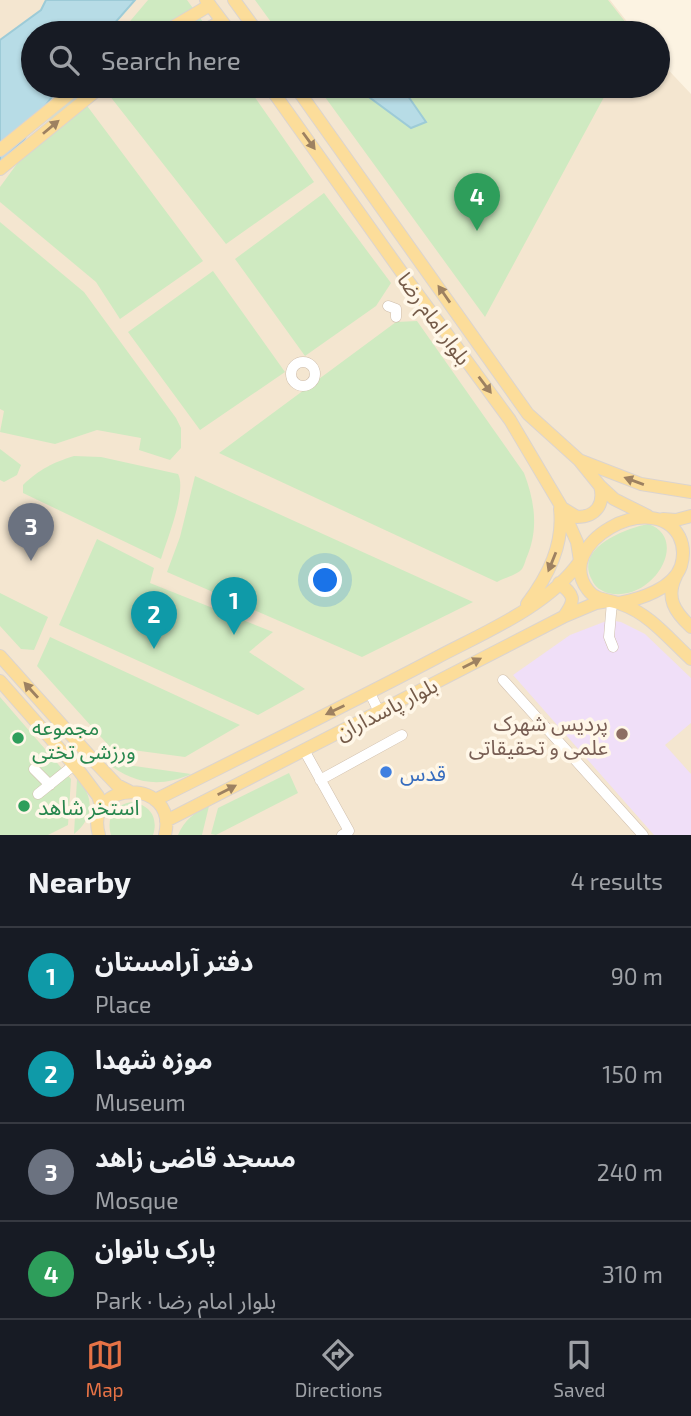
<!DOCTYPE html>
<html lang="en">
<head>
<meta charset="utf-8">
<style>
	:root { --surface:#171b24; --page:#20242c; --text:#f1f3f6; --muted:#9ea1a6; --line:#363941; --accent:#e77346 }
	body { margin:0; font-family:"Exo 2","Noto Sans Arabic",sans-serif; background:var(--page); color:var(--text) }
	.you { position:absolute; left:326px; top:581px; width:24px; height:24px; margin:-18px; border:5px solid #fff; border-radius:50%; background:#1a73e8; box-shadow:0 0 0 10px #1a73e833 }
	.badge { display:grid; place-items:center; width:46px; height:46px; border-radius:50%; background:var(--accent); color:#fff; font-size:23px; font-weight:700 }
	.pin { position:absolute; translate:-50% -58px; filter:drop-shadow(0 2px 4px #0008) }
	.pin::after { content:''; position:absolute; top:37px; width:24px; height:21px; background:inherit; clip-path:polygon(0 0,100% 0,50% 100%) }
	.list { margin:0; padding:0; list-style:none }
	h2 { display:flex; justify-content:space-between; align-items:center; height:91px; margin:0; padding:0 28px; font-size:30px }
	h2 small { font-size:23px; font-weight:400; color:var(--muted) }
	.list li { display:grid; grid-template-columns:46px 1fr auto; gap:21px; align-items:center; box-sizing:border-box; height:98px; padding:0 28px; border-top:2px solid var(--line) }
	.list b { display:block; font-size:26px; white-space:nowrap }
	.list p { margin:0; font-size:23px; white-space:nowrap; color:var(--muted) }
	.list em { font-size:23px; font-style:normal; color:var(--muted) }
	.icon { flex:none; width:38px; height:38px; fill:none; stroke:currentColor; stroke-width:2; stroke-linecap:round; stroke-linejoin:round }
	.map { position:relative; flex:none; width:691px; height:835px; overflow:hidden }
	.search { position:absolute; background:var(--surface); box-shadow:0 2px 5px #0004; left:21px; right:21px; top:21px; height:77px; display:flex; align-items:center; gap:18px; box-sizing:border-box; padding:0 24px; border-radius:38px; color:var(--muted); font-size:26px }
	.sheet { height:483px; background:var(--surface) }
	nav { display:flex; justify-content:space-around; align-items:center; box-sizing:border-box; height:98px; border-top:2px solid var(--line); background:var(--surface); font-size:19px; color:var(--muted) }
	nav a { display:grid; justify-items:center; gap:4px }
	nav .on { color:var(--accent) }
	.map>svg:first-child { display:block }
	.residential { fill:#f4e6d0 }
	.education { fill:#f0dff8 }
	.green { fill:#cfeac1 }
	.water { fill:#b7dce6; stroke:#9dcbd7; stroke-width:2 }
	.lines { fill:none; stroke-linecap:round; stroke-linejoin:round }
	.minor-casing { stroke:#cfbeac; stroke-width:11 }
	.major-casing { stroke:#dbd4cf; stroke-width:14 }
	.minor { stroke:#fff; stroke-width:10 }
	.major { stroke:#fcdd9a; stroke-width:12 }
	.oneway { fill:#9d8161 }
	.education-dot { fill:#8d6e63; stroke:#fff7e8; stroke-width:2.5 }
	.leisure-dot { fill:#2e9e5b; stroke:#fff7e8; stroke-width:2.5 }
	.shop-dot { fill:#3f7fe0; stroke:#fff7e8; stroke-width:2.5 }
	.labels { text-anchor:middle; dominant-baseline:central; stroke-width:7; stroke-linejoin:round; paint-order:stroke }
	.street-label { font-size:21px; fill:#745a48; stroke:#fff7e8 }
	.education-label { font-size:21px; fill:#785e54; stroke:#fff7e8; text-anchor:end }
	.leisure-label { font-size:21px; fill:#27864d; stroke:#fff7e8; text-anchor:start }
	.shop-label { font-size:21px; fill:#366cbe; stroke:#fff7e8; text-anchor:start }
</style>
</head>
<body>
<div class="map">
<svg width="691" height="835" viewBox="0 0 691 835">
	<rect width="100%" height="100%" fill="#fcf3e2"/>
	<path class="residential" d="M 0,0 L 610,0 L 636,33 L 33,33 L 33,86 L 658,86 L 658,59 L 691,94 L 691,835 L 0,835 Z"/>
	<path class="education" d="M 609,620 L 621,622 L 645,634 L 691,678 L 691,723 L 665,745 L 691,774 L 691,835 L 654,835 L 513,675 L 570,635 Z"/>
	<path class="green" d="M 148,0 L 187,0 L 211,33 L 120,33 Z
		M 255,0 L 608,0 L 634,33 L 279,33 Z
		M 102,86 L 247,86 L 314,182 L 226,244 Z
		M 317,86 L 610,86 L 485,317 Z
		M 73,87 L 203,261 L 120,319 L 96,282 L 0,202 L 0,187 Z
		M 324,193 L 391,283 L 376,306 L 305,356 L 235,259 Z
		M 0,222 L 84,292 L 176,418 L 181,428 L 181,448 L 170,460 L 139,450 L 141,438 L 97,430 L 55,444 L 0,432 L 4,411 L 0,409 Z
		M 213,271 L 285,372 L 200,430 L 128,332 Z
		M 417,321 L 524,473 C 535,502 539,530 526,559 C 525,562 524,566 522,569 C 517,575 504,578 497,582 L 219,453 L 396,322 Z
		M 0,449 L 21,465 L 17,475 L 4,482 L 0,480 Z
		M 74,456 L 101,457 L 178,474 C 187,490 167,540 161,559 L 23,493 L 23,485 C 40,469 52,463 74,456 Z
		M 195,476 L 473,602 L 362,657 L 167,572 L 180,537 Z
		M 648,524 C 691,538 653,604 608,593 C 601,591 595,587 592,580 C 574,548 624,529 648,524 Z
		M 97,539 L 154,568 L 150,583 L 273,632 L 249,652 L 305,689 L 258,715 L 59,625 Z
		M 0,593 L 48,617 L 34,650 L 21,649 L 0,626 Z
		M 50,637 L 240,725 L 185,757 L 110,747 L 37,666 Z
		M 0,697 L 71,779 L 68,825 L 48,835 L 0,835 Z
		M 106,762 L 191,774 C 160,788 133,784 106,762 Z
		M 289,773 L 298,793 L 216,835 L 211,834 L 218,808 Z
		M 77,779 C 95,797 94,818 74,834 Z
		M 131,802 C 149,804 159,817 153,835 L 111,835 C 106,818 114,805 131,802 Z
		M 209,806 L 202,835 L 178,835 C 185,819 194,813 209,806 Z"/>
	<path class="water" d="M 46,0 L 135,0 L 106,33 L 33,33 L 33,86 L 60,86 L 33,122 L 24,140 L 0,163 L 0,40 L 41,10 Z
		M 354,86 L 401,86 L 426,122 L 411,128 Z"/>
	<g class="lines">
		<defs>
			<path id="minor" d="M 388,306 L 396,309 L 396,317
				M291 374a12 12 0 1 1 24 0a12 12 0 1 1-24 0Z
				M 612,602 L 609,637 L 613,647
				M 503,680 L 643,835
				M 370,693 L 379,712
				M 304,750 L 349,831 L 342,835
				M 34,769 L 50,785
				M 320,780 L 402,735
				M 38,794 L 74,765"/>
			<path id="major" d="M 206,0 L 231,33
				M 234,0 L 258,33
				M 163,33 L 210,5
				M 200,33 L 222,21
				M 295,86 L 528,414 L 579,460 L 600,486 L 614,499 L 648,516
				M 0,150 L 79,86
				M 0,169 L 102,86
				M 579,460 L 641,484 L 691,492
				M 564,509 L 577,517 C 596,517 605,504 600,486
				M 663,519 L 676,520 L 691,516
				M 676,576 C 665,598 675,612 691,627
				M 559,583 C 574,595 576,599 565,615
				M 619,603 C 640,599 673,589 681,566 C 684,556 684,546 679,536 C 653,488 552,544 588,590 C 596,601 609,599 621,604 C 650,614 669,639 691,659
				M 527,604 C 548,576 564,545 560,509
				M 0,656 L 96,763 L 117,785 L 129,791
				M 0,681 L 80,772 L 98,796 L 102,808
				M 155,800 C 249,753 343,707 436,658 C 483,633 549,606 580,561 L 577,542 L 561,506 L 510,420 L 400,270 L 269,86
				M 166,821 L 565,616 L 596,603 L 608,601
				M 99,835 C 83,779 179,777 165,835"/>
		</defs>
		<use href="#minor" class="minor-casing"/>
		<use href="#major" class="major-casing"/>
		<use href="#minor" class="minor"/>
		<use href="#major" class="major"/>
	</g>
	<defs><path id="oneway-solid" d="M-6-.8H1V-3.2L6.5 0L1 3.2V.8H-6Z" transform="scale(1.75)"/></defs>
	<g class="oneway">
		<use href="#oneway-solid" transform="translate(51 127) rotate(-40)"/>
		<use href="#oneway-solid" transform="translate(309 141) rotate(54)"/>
		<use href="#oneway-solid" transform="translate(444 294) rotate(-125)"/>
		<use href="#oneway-solid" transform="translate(485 385) rotate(53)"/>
		<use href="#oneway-solid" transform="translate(634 481) rotate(-160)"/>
		<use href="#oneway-solid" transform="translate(552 562) rotate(112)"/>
		<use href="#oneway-solid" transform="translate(472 663) rotate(-27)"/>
		<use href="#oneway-solid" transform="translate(31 690) rotate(-132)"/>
		<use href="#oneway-solid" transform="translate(335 710) rotate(154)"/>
		<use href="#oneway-solid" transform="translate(227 790) rotate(-27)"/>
	</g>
	<circle class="education-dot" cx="622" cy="734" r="7"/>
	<g class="leisure-dot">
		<circle cx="18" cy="738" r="7"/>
		<circle cx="24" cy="806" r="7"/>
	</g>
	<circle class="shop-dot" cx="386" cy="772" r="7"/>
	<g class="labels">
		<g class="street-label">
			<text transform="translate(435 318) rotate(54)">بلوار امام رضا</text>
			<text transform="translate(386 708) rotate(-27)">بلوار پاسداران</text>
		</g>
		<g class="education-label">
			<text x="608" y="722">پردیس شهرک<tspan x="608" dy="24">علمی و تحقیقاتی</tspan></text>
		</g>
		<g class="leisure-label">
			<text x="32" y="726">مجموعه<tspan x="32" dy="24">ورزشی تختی</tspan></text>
			<text x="38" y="806">استخر شاهد</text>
		</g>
		<g class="shop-label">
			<text x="400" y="772">قدس</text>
		</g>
	</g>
</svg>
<div class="you"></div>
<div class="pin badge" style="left:234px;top:635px;background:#0f9aa8">1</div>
<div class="pin badge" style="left:154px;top:649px;background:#0f9aa8">2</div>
<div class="pin badge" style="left:31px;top:561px;background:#6b7280">3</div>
<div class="pin badge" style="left:477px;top:231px;background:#2e9e5b">4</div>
<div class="search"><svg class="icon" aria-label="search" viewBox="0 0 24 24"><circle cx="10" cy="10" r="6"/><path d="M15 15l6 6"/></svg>Search here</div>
</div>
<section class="sheet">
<h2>Nearby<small>4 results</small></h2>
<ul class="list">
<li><span class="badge" style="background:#0f9aa8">1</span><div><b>دفتر آرامستان</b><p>Place</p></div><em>90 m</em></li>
<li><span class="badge" style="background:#0f9aa8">2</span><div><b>موزه شهدا</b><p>Museum</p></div><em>150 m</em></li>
<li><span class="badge" style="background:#6b7280">3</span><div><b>مسجد قاضی زاهد</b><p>Mosque</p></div><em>240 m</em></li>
<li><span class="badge" style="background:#2e9e5b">4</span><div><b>پارک بانوان</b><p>Park · بلوار امام رضا</p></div><em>310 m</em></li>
</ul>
</section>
<nav>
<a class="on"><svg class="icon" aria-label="map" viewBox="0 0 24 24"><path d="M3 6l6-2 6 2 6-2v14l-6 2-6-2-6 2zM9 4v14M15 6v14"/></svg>Map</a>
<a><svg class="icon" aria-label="directions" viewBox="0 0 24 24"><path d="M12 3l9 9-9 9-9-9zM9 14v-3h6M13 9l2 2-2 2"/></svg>Directions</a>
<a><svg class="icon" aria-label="saved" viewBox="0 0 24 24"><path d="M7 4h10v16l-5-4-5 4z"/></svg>Saved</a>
</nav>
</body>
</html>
